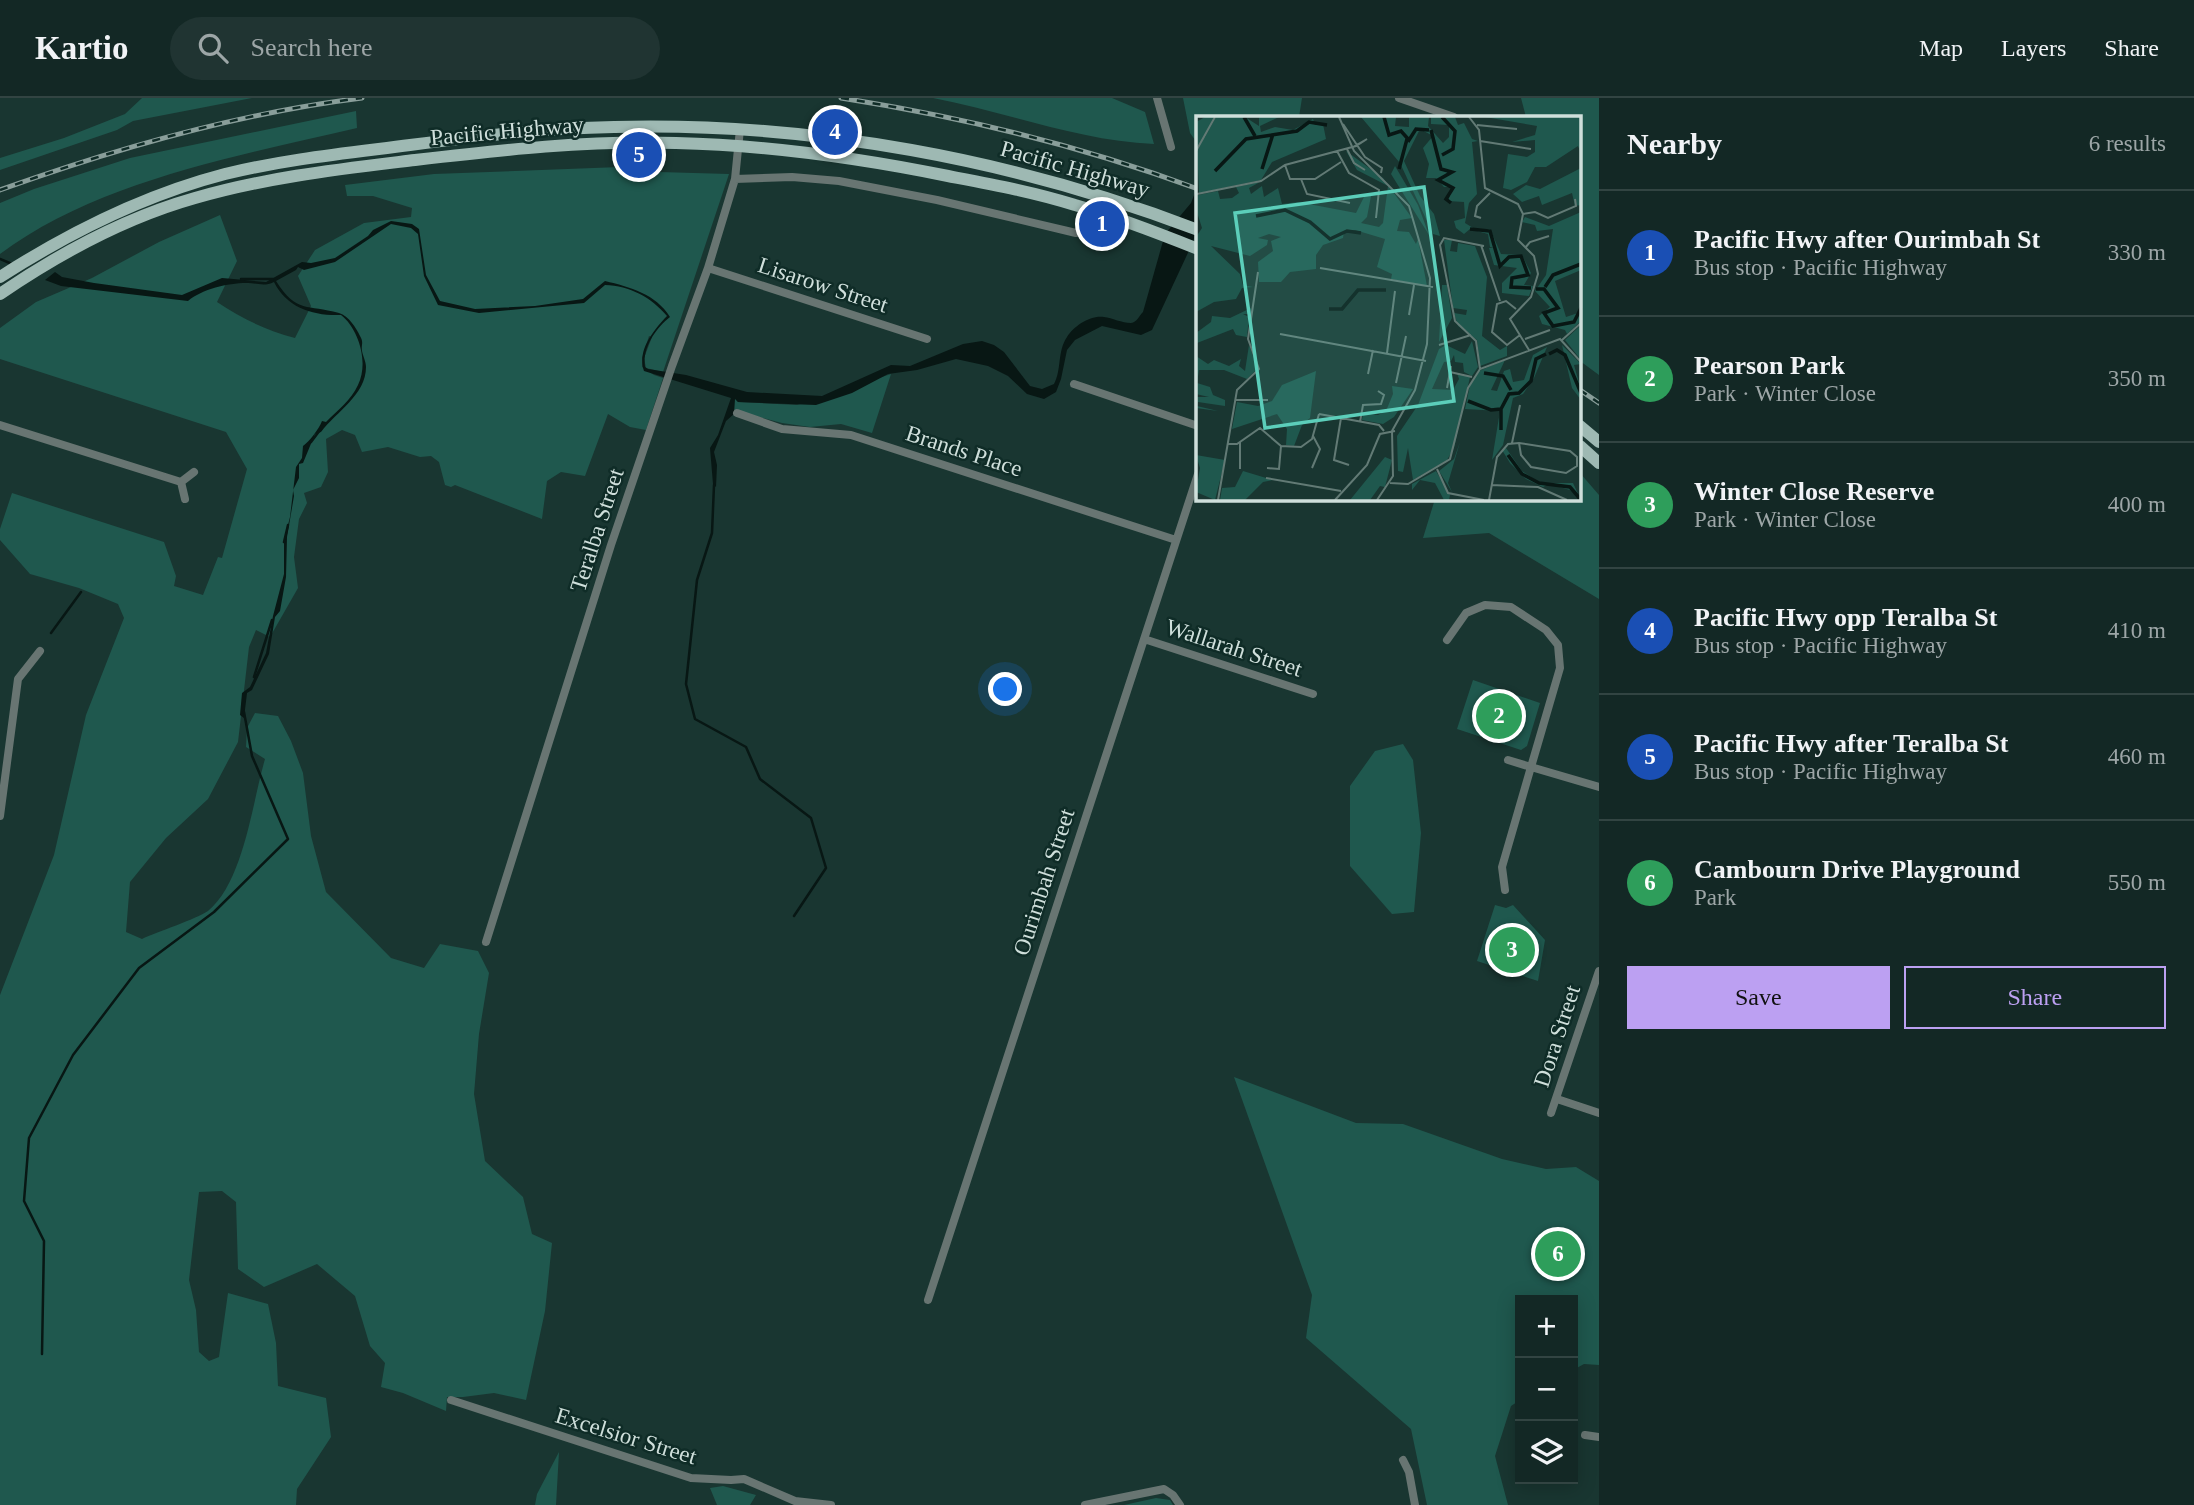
<!DOCTYPE html>
<html lang="en">
<head>
<meta charset="utf-8">
<style>
	:root { --surface:#132825; --page:#203432; --text:#f1f3f6; --muted:#9da6a7; --line:#324442; --accent:#bca0f2 }
	body { margin:0; font-family:"Times New Roman",serif; background:var(--page); color:var(--text) }
	.controls { position:absolute; right:21px; bottom:21px; display:grid; overflow:hidden; border-radius:0px; box-shadow:0 4px 18px #0003 }
	.controls button { width:63px; height:63px; display:grid; place-items:center; padding:0; border:0; border-bottom:2px solid var(--line); background:var(--surface); color:var(--text); font:35px sans-serif }
	.you { position:absolute; left:1006px; top:592px; width:24px; height:24px; margin:-18px; border:5px solid #fff; border-radius:50%; background:#1a73e8; box-shadow:0 0 0 10px #1a73e833 }
	.badge { display:grid; place-items:center; width:46px; height:46px; border-radius:50%; background:var(--accent); color:#fff; font-size:23px; font-weight:700 }
	.pin { position:absolute; translate:-50% -50%; border:4px solid #fff; box-shadow:0 2px 7px #0006 }
	.list { margin:0; padding:0; list-style:none }
	h2 { display:flex; justify-content:space-between; align-items:center; height:91px; margin:0; padding:0 28px; font-size:30px }
	h2 small { font-size:23px; font-weight:400; color:var(--muted) }
	.list li { display:grid; grid-template-columns:46px 1fr auto; gap:21px; align-items:center; box-sizing:border-box; height:126px; padding:0 28px; border-top:2px solid var(--line) }
	.list b { display:block; font-size:26px; white-space:nowrap }
	.list p { margin:0; font-size:23px; white-space:nowrap; color:var(--muted) }
	.list em { font-size:23px; font-style:normal; color:var(--muted) }
	.actions { display:flex; gap:14px; padding:21px 28px }
	.actions a { flex:1; padding:16px 0; border:2px solid var(--accent); border-radius:0px; text-align:center; font-size:24px; color:var(--accent) }
	.actions .main { background:var(--accent); color:#111 }
	.icon { flex:none; width:38px; height:38px; fill:none; stroke:currentColor; stroke-width:2; stroke-linecap:round; stroke-linejoin:round }
	.map { position:relative; flex:none; width:1599px; height:1407px; overflow:hidden }
	header { display:flex; align-items:center; gap:42px; box-sizing:border-box; height:98px; padding:0 35px; background:var(--surface); border-bottom:2px solid var(--line) }
	header strong { font-size:33px }
	nav { display:flex; gap:38px; margin-inline-start:auto; font-size:24px }
	.search { width:490px; height:63px; background:var(--page); display:flex; align-items:center; gap:18px; box-sizing:border-box; padding:0 24px; border-radius:38px; color:var(--muted); font-size:26px }
	main { display:flex }
	aside { flex:1; background:var(--surface) }
	.map>svg:first-child { display:block }
	.green { fill:#1f584e }
	.water { fill:#081714 }
	.lines { fill:none; stroke-linecap:round; stroke-linejoin:round }
	.stream { stroke:#081714; stroke-width:2.5 }
	.minor { stroke:#687572; stroke-width:8 }
	.primary { stroke:#9eb9b3; stroke-width:12 }
	.rail-casing { stroke:#899e9a; stroke-width:5 }
	.rail { stroke:#0f2c27; stroke-width:2.5; stroke-dasharray:8; stroke-linecap:butt }
	.labels { text-anchor:middle; dominant-baseline:central; stroke-width:5; stroke-linejoin:round; paint-order:stroke }
	.street-label { font-size:23px; fill:#cfdfdb; stroke:#0f2c27 }
	.inset-river { fill:none; stroke:#081714; stroke-width:3.5 }
	.inset-road { fill:none; stroke:#627a75; stroke-width:2 }
	.view { fill:#5cceba; fill-opacity:0.15; stroke:#5cceba; stroke-width:3.5 }
	.inset-edge { fill:none; stroke:#cfdfdb; stroke-width:3.5 }
</style>
</head>
<body>
<header>
<strong>Kartio</strong>
<div class="search"><svg class="icon" aria-label="search" viewBox="0 0 24 24"><circle cx="10" cy="10" r="6"/><path d="M15 15l6 6"/></svg>Search here</div>
<nav><a>Map</a><a>Layers</a><a>Share</a></nav>
</header>
<main>
<div class="map">
<svg width="1599" height="1407" viewBox="0 0 1599 1407">
	<rect width="100%" height="100%" fill="#193631"/>
	<path class="green" d="M 142,0 L 252,0 L 133,23 L 117,32 L 0,72 L 0,60 L 64,40 L 125,16 Z
		M 933,0 L 1112,0 L 1145,14 L 1154,46 C 1079,43 1007,14 933,0 Z
		M 1183,0 L 1302,0 L 1299,19 L 1198,19 L 1198,46 L 1190,35 Z
		M 1521,0 L 1599,0 L 1599,277 L 1580,263 L 1580,19 L 1526,19 Z
		M 356,13 L 357,30 C 241,57 97,83 0,156 L 0,105 L 34,91 L 130,60 Z
		M 620,69 L 659,74 L 729,76 L 663,274 L 646,270 L 644,260 L 652,239 L 649,238 L 642,260 L 642,269 L 654,277 L 663,280 L 646,332 L 630,329 L 608,316 L 585,378 L 561,374 L 547,383 L 542,421 L 455,387 L 451,389 L 445,387 L 439,364 L 431,358 L 420,359 L 388,349 L 362,354 L 355,337 L 342,332 L 326,341 L 328,374 L 321,389 L 304,395 L 307,405 L 299,421 L 294,459 L 298,490 L 270,539 L 256,532 L 249,549 L 238,644 L 208,701 L 166,740 L 130,784 L 126,834 L 142,841 C 157,834 196,821 208,813 C 244,783 252,705 265,661 L 246,649 L 247,630 L 255,615 L 278,618 L 291,643 L 303,675 L 311,738 L 326,794 L 391,860 L 424,870 L 440,846 L 478,853 L 489,875 L 479,936 L 474,996 L 485,1063 L 523,1099 L 532,1136 L 552,1145 L 545,1213 L 526,1302 L 494,1295 L 463,1299 L 447,1299 L 446,1313 L 403,1295 L 381,1289 L 385,1265 L 370,1248 L 355,1198 L 317,1166 L 264,1189 L 238,1171 L 236,1104 L 222,1093 L 199,1094 L 189,1182 L 196,1212 L 199,1254 L 209,1263 L 219,1259 L 228,1195 L 268,1206 L 276,1245 L 278,1288 L 326,1300 L 331,1339 L 297,1391 L 296,1407 L 0,1407 L 0,897 L 54,757 L 86,617 L 124,520 L 118,506 L 79,490 L 30,476 L 0,442 L 0,431 L 12,395 L 164,444 L 176,478 L 174,488 L 203,497 L 218,459 L 222,460 L 247,371 L 226,334 L 0,261 L 0,230 L 36,204 L 92,180 L 159,144 L 220,117 L 237,163 L 217,204 C 242,221 266,232 295,240 L 311,208 L 298,178 L 315,152 L 364,125 L 411,119 L 412,110 L 373,98 L 347,98 L 345,87 L 434,76 Z
		M 891,276 L 872,335 L 841,326 L 810,329 L 782,325 L 729,311 L 734,298 L 738,304 L 797,307 Z
		M 1580,375 L 1599,397 L 1599,501 L 1489,435 L 1423,440 L 1435,401 L 1580,401 Z
		M 1473,582 L 1540,605 L 1527,648 L 1521,652 L 1457,631 Z
		M 1403,646 L 1413,662 L 1421,735 L 1414,814 L 1392,816 L 1350,768 L 1350,688 L 1375,653 Z
		M 1495,807 L 1506,810 L 1513,807 L 1545,842 L 1538,883 L 1477,863 Z
		M 1234,979 L 1356,1025 L 1403,1026 L 1502,1061 L 1546,1071 L 1576,1069 L 1599,1083 L 1599,1267 L 1584,1266 L 1573,1272 L 1573,1202 L 1520,1202 L 1520,1302 L 1511,1308 L 1495,1358 L 1508,1407 L 1427,1407 L 1411,1331 L 1306,1240 L 1312,1197 Z
		M 559,1354 L 556,1407 L 535,1407 L 537,1396 Z
		M 723,1388 L 756,1397 L 750,1407 L 717,1407 L 710,1390 Z
		M 1156,1400 L 1170,1402 L 1173,1407 L 1124,1407 Z"/>
	<path class="water" d="M 1198,87 L 1198,126 L 1193,144 L 1152,232 L 1141,237 L 1102,228 L 1075,242 L 1067,252 L 1061,281 L 1056,294 L 1044,301 L 1027,296 L 1008,278 L 988,268 L 956,261 L 917,272 L 888,276 L 852,295 L 816,307 L 738,304 L 735,301 L 734,316 L 726,323 L 714,354 L 717,367 L 716,389 L 713,386 L 710,350 L 718,337 L 731,300 L 644,273 C 637,252 653,233 667,218 C 651,199 630,188 605,187 L 584,205 L 479,215 L 438,207 L 424,178 L 418,136 L 411,130 L 391,126 L 335,164 L 304,172 L 298,169 L 296,172 L 276,183 C 297,216 307,206 339,215 C 349,218 356,230 360,238 C 364,245 361,246 362,253 C 363,258 366,264 366,269 C 366,297 336,314 321,334 L 315,336 L 303,365 L 299,366 L 299,380 L 293,392 L 294,398 L 287,439 L 286,479 L 280,513 L 275,519 L 269,556 L 252,592 L 247,595 L 244,620 L 240,617 L 242,595 L 250,589 L 266,555 L 273,518 L 284,476 L 284,443 L 290,419 L 296,369 L 302,360 L 303,348 C 309,344 319,331 322,323 L 326,324 C 338,312 351,302 358,287 C 369,265 359,231 341,217 C 313,218 287,210 274,184 C 264,189 257,185 246,185 C 228,185 202,191 188,203 L 61,188 L 45,182 L 55,174 L 62,179 L 94,185 L 182,197 L 222,180 L 266,184 L 302,164 L 311,165 L 335,160 L 368,138 L 373,132 L 391,123 L 412,126 L 419,131 L 426,177 L 440,203 L 475,211 L 535,208 L 583,201 L 605,183 C 630,189 656,196 670,219 C 656,230 642,250 645,269 L 648,271 L 686,277 L 747,294 L 822,298 L 891,267 L 910,268 L 963,246 L 982,243 L 994,247 L 1004,254 L 1030,288 L 1042,291 L 1054,286 C 1062,271 1057,254 1067,239 C 1074,228 1090,217 1104,219 C 1112,220 1122,225 1131,225 C 1137,224 1139,218 1143,214 L 1165,136 L 1191,105 Z"/>
	<g class="lines">
		<path class="stream" d="M 0,161 L 12,166
			M 241,181 L 273,181
			M 311,344 L 320,332
			M 714,387 L 712,435 L 697,482 L 686,586 L 695,621 L 746,649 L 760,681 L 811,720 L 826,770 L 794,818
			M 284,444 L 288,427
			M 51,535 L 81,494
			M 254,579 L 272,522
			M 42,1256 L 44,1143 L 24,1103 L 29,1040 L 73,957 L 139,870 L 214,814 L 288,741 L 252,658 L 244,614"/>
		<path class="minor" d="M 1157,0 L 1171,49
			M 1399,0 L 1454,19
			M 735,81 L 792,79 L 839,83 L 937,102 L 1076,135
			M 708,170 L 927,241
			M 1074,286 L 1198,328
			M 737,315 L 782,331 L 851,337 L 1176,442
			M 0,327 L 181,384
			M 185,401 L 181,384 L 194,374
			M 1144,541 L 1313,596
			M 1447,542 L 1466,515 L 1485,507 L 1511,509 L 1546,532 L 1558,547 L 1560,570 L 1531,669 L 1599,689
			M 0,718 L 18,581 L 40,553
			M 1505,792 L 1502,769 L 1531,669 L 1508,662
			M 486,844 L 611,447 L 672,268 L 708,170 L 735,81 L 740,31
			M 1557,1001 L 1599,1015
			M 1551,1015 L 1599,873
			M 928,1202 L 1198,376
			M 451,1302 L 691,1380 L 731,1382 L 744,1381 L 795,1403 L 831,1407
			M 1585,1337 L 1599,1339
			M 1403,1362 L 1409,1374 L 1415,1407
			M 1085,1407 L 1164,1391 L 1173,1397 L 1180,1407"/>
		<path class="primary" d="M 0,179 C 70,134 144,97 225,76 C 286,61 348,55 410,47 C 478,38 545,30 614,29 C 813,24 1013,61 1198,132
			M 0,196 C 60,155 124,120 195,100 C 267,79 341,71 415,62 C 502,52 589,42 676,45 C 767,47 859,60 948,78 C 990,86 1034,94 1075,107 C 1117,119 1158,135 1198,151
			M 1580,328 L 1599,344
			M 1580,348 L 1599,365"/>
		<defs>
			<path id="rail" d="M 841,0 C 963,19 1082,48 1198,91
				M 0,92 C 117,50 239,15 362,0
				M 1580,292 L 1599,305"/>
		</defs>
		<use href="#rail" class="rail-casing"/>
		<use href="#rail" class="rail"/>
	</g>
	<g class="labels">
		<g class="street-label">
			<text transform="translate(507 33) rotate(-5)">Pacific Highway</text>
			<text transform="translate(1075 71) rotate(16)">Pacific Highway</text>
			<text transform="translate(823 187) rotate(18)">Lisarow Street</text>
			<text transform="translate(964 353) rotate(18)">Brands Place</text>
			<text transform="translate(597 432) rotate(-72)">Teralba Street</text>
			<text transform="translate(1234 550) rotate(18)">Wallarah Street</text>
			<text transform="translate(1044 784) rotate(-72)">Ourimbah Street</text>
			<text transform="translate(1557 938) rotate(-72)">Dora Street</text>
			<text transform="translate(626 1338) rotate(17)">Excelsior Street</text>
		</g>
	</g>
	<g transform="translate(1196 18)">
		<rect width="385" height="385" fill="#193631"/>
		<path d="M 9,1 L 19,1 L 9,21 L 20,1 L 49,1 L 63,10 L 63,1 L 83,1 L 64,10 L 65,16 L 79,11 L 97,14 L 117,3 L 119,9 L 127,8 L 130,23 L 76,46 L 65,64 L 3,77 L 0,6 ZM 165,1 L 200,1 L 199,10 L 213,11 L 213,1 L 233,1 L 232,10 L 247,27 L 253,21 L 253,9 L 235,8 L 235,1 L 259,1 L 262,9 L 268,7 L 276,23 L 282,25 L 276,26 L 281,78 L 273,87 L 269,107 L 282,115 L 294,113 L 305,138 L 326,139 L 335,157 L 328,169 L 337,170 L 333,180 L 306,177 L 306,167 L 321,152 L 298,149 L 293,132 L 298,132 L 294,131 L 292,118 L 274,113 L 268,118 L 260,112 L 258,105 L 269,102 L 268,86 L 252,85 L 257,71 L 248,71 L 240,62 L 230,62 L 233,48 L 227,32 L 237,20 L 224,13 L 208,45 L 224,80 L 238,98 L 244,120 L 237,118 L 204,47 ZM 289,1 L 385,1 L 385,37 L 382,30 L 350,51 L 339,51 L 331,66 L 315,74 L 307,72 L 312,38 L 331,41 L 339,36 L 339,24 L 316,26 L 339,19 L 341,10 ZM 150,35 L 187,62 L 216,102 L 204,104 L 201,115 L 213,116 L 220,128 L 222,123 L 231,170 L 195,163 L 196,158 L 181,151 L 189,123 L 159,114 L 148,115 L 147,122 L 127,129 L 120,139 L 120,153 L 94,156 L 85,166 L 63,166 L 62,146 L 77,135 L 75,125 L 85,121 L 73,118 L 62,122 L 72,124 L 71,129 L 54,140 L 15,130 L 44,158 L 47,169 L 57,171 L 46,172 L 40,183 L 18,186 L 0,196 L 0,121 L 6,112 L 0,93 L 2,79 L 22,75 L 24,83 L 36,82 L 43,77 L 40,71 L 64,66 L 53,72 L 55,78 L 66,70 L 68,81 L 82,72 L 86,88 L 102,86 L 160,97 L 169,79 L 175,80 L 171,101 L 165,107 L 183,111 L 187,107 L 192,70 L 161,54 ZM 199,50 L 222,89 L 233,119 L 195,58 ZM 385,52 L 385,89 L 379,90 L 376,77 L 346,89 L 343,80 L 326,86 L 317,78 L 330,69 L 344,73 ZM 385,96 L 385,154 L 359,165 L 370,201 L 385,196 L 385,205 L 371,218 L 369,214 L 346,208 L 343,200 L 354,191 L 339,175 L 350,159 L 357,113 L 341,115 L 339,109 L 326,106 L 329,101 L 353,110 ZM 248,124 L 256,124 L 254,135 L 261,136 L 262,127 L 279,130 L 291,161 L 286,220 L 304,234 L 311,230 L 311,240 L 284,250 L 281,224 L 262,210 L 258,197 L 270,199 L 271,194 L 257,192 ZM 246,169 L 251,169 L 256,202 L 243,226 ZM 55,192 L 55,198 L 47,198 L 53,201 L 51,221 L 40,219 L 37,213 L 1,227 L 0,237 L 0,217 L 15,206 L 16,200 L 34,202 ZM 385,209 L 385,244 L 369,224 ZM 276,225 L 282,251 L 276,260 L 268,256 L 267,247 L 259,246 L 258,239 L 255,245 L 248,246 L 236,273 L 257,274 L 263,263 L 261,257 L 274,261 L 258,332 L 251,344 L 217,364 L 212,332 L 207,356 L 202,355 L 201,320 L 222,289 L 243,233 L 250,229 L 269,238 ZM 53,229 L 62,252 L 51,263 L 28,254 L 3,254 L 1,267 L 14,271 L 17,279 L 29,284 L 29,290 L 2,286 L 1,290 L 22,295 L 0,292 L 0,281 L 13,281 L 0,278 L 0,240 L 12,248 L 18,244 L 33,250 L 45,243 L 43,250 L 49,255 ZM 366,229 L 385,248 L 378,249 L 385,274 L 385,284 L 376,272 ZM 351,231 L 338,262 L 327,278 L 317,282 L 307,329 L 296,344 L 304,295 L 269,293 L 274,269 L 283,255 L 309,244 L 295,274 L 301,275 L 308,255 L 314,253 L 317,266 L 328,264 L 337,239 ZM 120,255 L 114,302 L 106,309 L 98,330 L 90,329 L 91,313 L 81,298 L 36,313 L 41,286 L 62,290 L 76,285 L 86,269 ZM 196,270 L 217,273 L 198,301 L 187,308 L 166,304 L 167,297 L 182,299 L 190,295 L 197,278 ZM 264,326 L 252,367 L 256,376 L 243,355 L 258,343 ZM 310,332 L 326,355 L 344,367 L 377,367 L 385,384 L 374,374 L 353,368 L 347,371 L 330,363 L 314,347 L 306,334 ZM 0,339 L 29,344 L 19,384 L 0,376 L 4,352 ZM 189,341 L 196,344 L 189,371 L 184,370 L 174,384 L 154,384 ZM 47,355 L 77,364 L 67,366 L 49,384 L 24,384 L 26,372 L 39,371 ZM 240,355 L 254,379 L 253,384 L 248,384 L 239,367 L 224,364 L 216,374 L 216,368 Z" fill="#1f584e"/>
		<path class="inset-river" d="M 48,1 L 59,20M 188,1 L 193,19 L 205,15 L 213,24 L 220,13 L 233,14M 246,1 L 259,15 L 257,33 L 246,39M 235,14 L 245,53 L 256,56 L 242,64 L 257,72 L 250,83 L 255,87M 66,53 L 77,18M 203,53 L 211,23M 19,55 L 50,23 L 101,15 L 113,6 L 131,9M 60,100 L 89,94 L 114,106 L 134,123 L 151,115 L 165,117M 274,113 L 294,115 L 304,150 L 313,141 L 325,140 L 332,159 L 316,162 L 315,171 L 335,172M 349,171 L 357,159 L 385,148M 340,173 L 348,173 L 362,192 L 348,197 L 357,210 L 378,206 L 385,192M 133,193 L 146,193 L 162,174 L 190,174M 353,238 L 361,234 L 369,239 L 385,277M 288,257 L 307,260 L 315,274M 272,285 L 295,294 L 305,293 L 305,314M 305,293 L 313,278 L 323,277 L 335,265 L 340,243 L 350,238M 312,339 L 326,358 L 343,367 L 374,371 L 385,384"/>
		<path class="inset-road" d="M 143,1 L 158,35 L 213,90 L 234,162 L 231,228 L 219,274 L 196,315 L 197,360 L 181,384M 273,1 L 283,14 L 289,72 L 322,88 L 327,98M 147,8 L 169,41 L 186,52 L 185,57M 281,9 L 321,13M 284,25 L 335,33M 151,33 L 158,47 L 169,54M 0,35 L 19,1M 141,35 L 153,57 L 183,74 L 180,102M 89,49 L 94,63 L 119,63 L 145,46M 105,63 L 111,78 L 154,87M 1,78 L 65,65 L 89,49 L 160,30 L 171,23 L 157,31M 327,98 L 322,124 L 338,140 L 342,158 L 335,181 L 314,203 L 333,234M 327,98 L 339,96 L 352,102 L 380,90 L 379,83M 285,102 L 279,100 L 281,90 L 294,77M 285,129 L 304,185M 329,132 L 334,126 L 353,120M 124,152 L 237,171M 320,193 L 310,185 L 301,188 L 296,216 L 311,229 L 324,219M 213,199 L 218,169M 84,218 L 230,245M 329,223 L 354,214M 366,224 L 385,207M 243,229 L 275,219M 191,237 L 199,175M 284,253 L 280,225 L 259,205 L 244,129 L 248,122 L 288,130M 254,256 L 276,261M 172,258 L 177,234M 200,267 L 210,220M 251,272 L 255,250M 40,284 L 72,284M 123,298 L 183,309 L 188,315M 145,302 L 138,344 L 153,349M 164,306 L 167,289 L 185,288 L 188,279 L 182,275M 316,327 L 324,289M 32,328 L 41,328 L 64,312 L 85,330 L 105,331 L 116,323 L 123,298M 71,352 L 83,353 L 85,330M 116,352 L 124,333 L 117,320M 44,353 L 44,326M 241,353 L 252,377 L 288,384M 70,362 L 145,375M 194,367 L 212,368 L 254,343 L 272,272 L 284,253 L 364,223 L 385,246M 295,369 L 342,371 L 371,384M 22,384 L 41,274 L 63,253 L 52,223 L 62,156M 139,384 L 171,349 L 184,318 L 199,315M 293,384 L 301,341 L 312,328 L 323,327 L 374,335 L 381,341 L 381,350 L 370,357 L 335,351 L 325,339 L 323,327"/>
		<path class="view" d="M 228,71 L 258,285 L 69,312 L 39,97 Z"/>
		<rect width="385" height="385" class="inset-edge"/>
	</g>
</svg>
<div class="controls">
<button>+</button>
<button>−</button>
<button><svg class="icon" aria-label="layers" viewBox="0 0 24 24"><path d="M12 4l9 5-9 5-9-5zM3 14l9 5 9-5"/></svg></button>
</div>
<div class="you"></div>
<div class="pin badge" style="left:1102px;top:126px;background:#1a4fb4">1</div>
<div class="pin badge" style="left:1499px;top:618px;background:#2e9e5b">2</div>
<div class="pin badge" style="left:1512px;top:852px;background:#2e9e5b">3</div>
<div class="pin badge" style="left:835px;top:34px;background:#1a4fb4">4</div>
<div class="pin badge" style="left:639px;top:57px;background:#1a4fb4">5</div>
<div class="pin badge" style="left:1558px;top:1156px;background:#2e9e5b">6</div>
</div>
<aside>
<h2>Nearby<small>6 results</small></h2>
<ul class="list">
<li><span class="badge" style="background:#1a4fb4">1</span><div><b>Pacific Hwy after Ourimbah St</b><p>Bus stop · Pacific Highway</p></div><em>330 m</em></li>
<li><span class="badge" style="background:#2e9e5b">2</span><div><b>Pearson Park</b><p>Park · Winter Close</p></div><em>350 m</em></li>
<li><span class="badge" style="background:#2e9e5b">3</span><div><b>Winter Close Reserve</b><p>Park · Winter Close</p></div><em>400 m</em></li>
<li><span class="badge" style="background:#1a4fb4">4</span><div><b>Pacific Hwy opp Teralba St</b><p>Bus stop · Pacific Highway</p></div><em>410 m</em></li>
<li><span class="badge" style="background:#1a4fb4">5</span><div><b>Pacific Hwy after Teralba St</b><p>Bus stop · Pacific Highway</p></div><em>460 m</em></li>
<li><span class="badge" style="background:#2e9e5b">6</span><div><b>Cambourn Drive Playground</b><p>Park</p></div><em>550 m</em></li>
</ul>
<div class="actions"><a class="main">Save</a><a>Share</a></div>
</aside>
</main>
</body>
</html>
